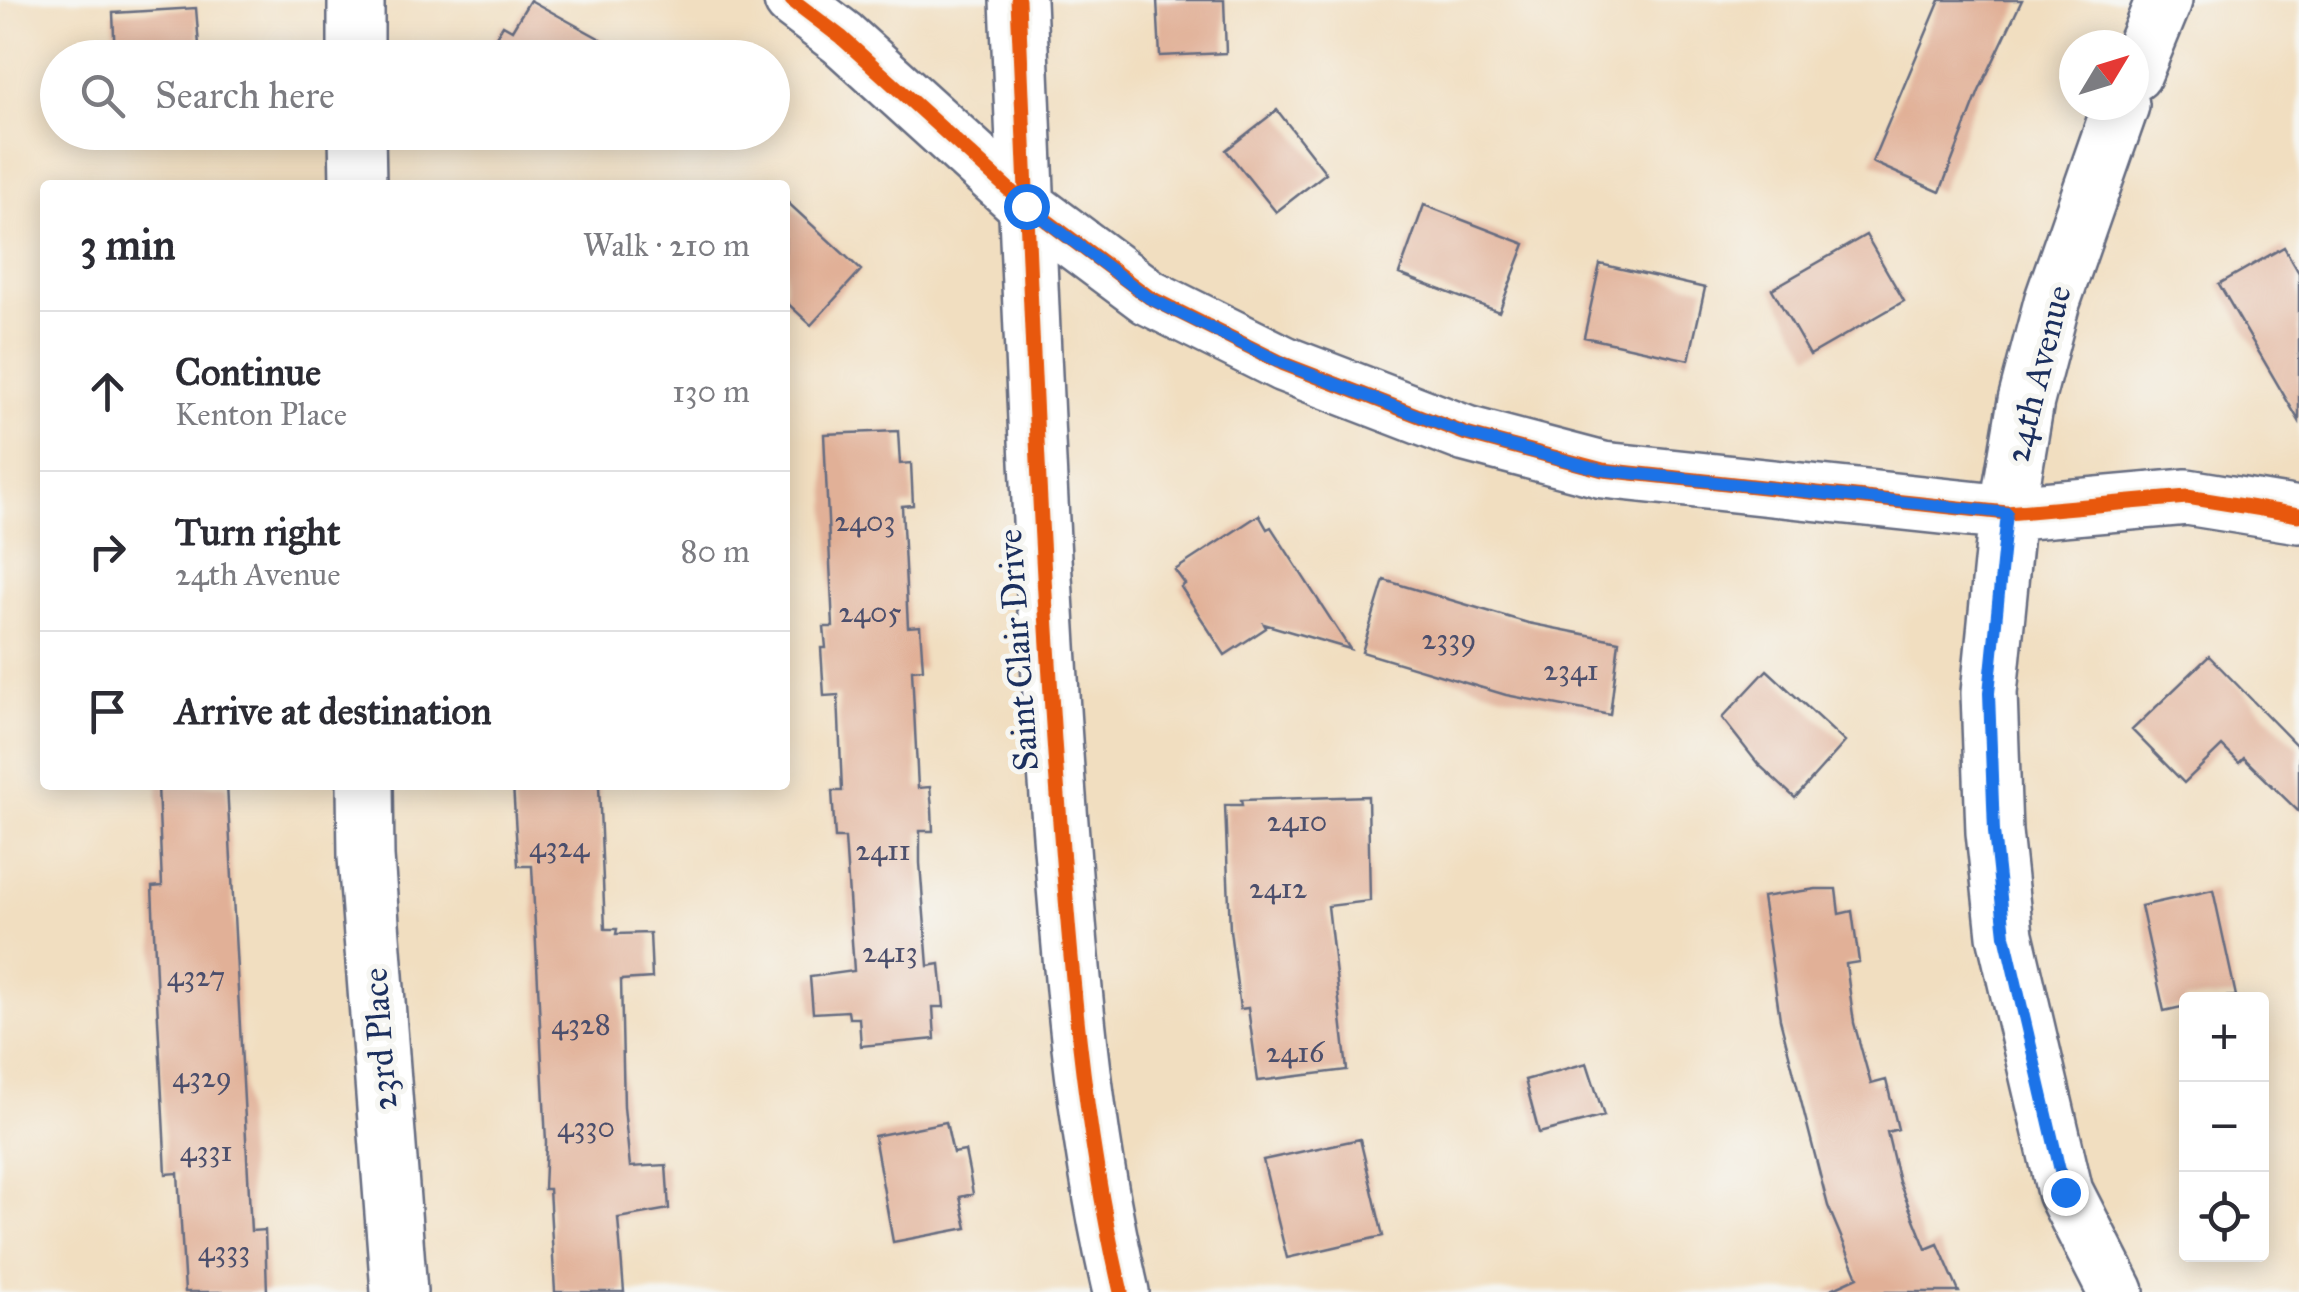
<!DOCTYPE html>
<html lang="en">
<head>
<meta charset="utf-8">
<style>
	:root { --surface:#fff; --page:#f7f7f7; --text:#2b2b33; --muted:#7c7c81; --line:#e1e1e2 }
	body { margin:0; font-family:"IM FELL Great Primer",serif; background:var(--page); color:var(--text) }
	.controls { position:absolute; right:30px; bottom:30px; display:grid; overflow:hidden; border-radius:10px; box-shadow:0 5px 25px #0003 }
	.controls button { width:90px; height:90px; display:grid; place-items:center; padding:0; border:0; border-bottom:2px solid var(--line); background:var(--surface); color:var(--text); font:50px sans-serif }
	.compass { position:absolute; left:2059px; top:30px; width:90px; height:90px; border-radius:50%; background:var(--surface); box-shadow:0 5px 25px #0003; rotate:52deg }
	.stop { position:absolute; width:30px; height:30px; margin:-22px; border:8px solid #1a73e8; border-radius:50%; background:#fff }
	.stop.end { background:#1a73e8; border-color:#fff; box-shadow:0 2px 10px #0008 }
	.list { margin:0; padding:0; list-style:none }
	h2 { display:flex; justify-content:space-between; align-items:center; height:130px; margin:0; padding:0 40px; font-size:42px }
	h2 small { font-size:32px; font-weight:400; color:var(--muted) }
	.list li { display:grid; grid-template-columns:65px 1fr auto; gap:30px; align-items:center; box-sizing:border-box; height:160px; padding:0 40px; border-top:2px solid var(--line) }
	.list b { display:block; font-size:38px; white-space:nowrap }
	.list p { margin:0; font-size:32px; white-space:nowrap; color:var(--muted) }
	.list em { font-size:32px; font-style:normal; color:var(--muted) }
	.icon { flex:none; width:55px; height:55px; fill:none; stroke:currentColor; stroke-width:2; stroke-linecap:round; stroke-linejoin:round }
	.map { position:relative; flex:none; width:2299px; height:1292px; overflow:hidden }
	.search { position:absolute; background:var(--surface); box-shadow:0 5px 25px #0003; left:40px; top:40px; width:750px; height:110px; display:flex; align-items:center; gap:25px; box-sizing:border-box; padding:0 35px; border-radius:55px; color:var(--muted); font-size:38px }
	.panel { position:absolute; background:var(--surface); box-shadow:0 5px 25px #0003; left:40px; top:180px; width:750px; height:610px; border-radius:10px }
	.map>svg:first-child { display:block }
	.building { fill:#e1b097 }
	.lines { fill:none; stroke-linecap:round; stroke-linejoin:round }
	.street-casing { stroke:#666c80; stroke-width:60 }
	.street { stroke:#fff; stroke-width:55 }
	.cycleway-casing { stroke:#f6f6f2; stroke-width:21 }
	.cycleway { stroke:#e8590c; stroke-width:15 }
	.route { stroke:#1a73e8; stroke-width:12 }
	.labels { text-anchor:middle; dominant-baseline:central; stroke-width:10; stroke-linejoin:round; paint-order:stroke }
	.number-label { font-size:30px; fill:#4c4f6c }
	.street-label { font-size:35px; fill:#1b2f5e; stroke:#f6f6f2 }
</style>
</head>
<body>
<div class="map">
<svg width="2299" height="1292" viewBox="0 0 2299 1292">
	<rect width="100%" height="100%" fill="#f6f6f2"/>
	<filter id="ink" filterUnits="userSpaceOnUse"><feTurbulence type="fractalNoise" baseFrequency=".01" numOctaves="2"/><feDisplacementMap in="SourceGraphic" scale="20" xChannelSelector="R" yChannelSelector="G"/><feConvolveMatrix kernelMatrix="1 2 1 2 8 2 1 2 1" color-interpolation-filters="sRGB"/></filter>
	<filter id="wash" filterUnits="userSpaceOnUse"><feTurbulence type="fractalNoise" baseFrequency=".0048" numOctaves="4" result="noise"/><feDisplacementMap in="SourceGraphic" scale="40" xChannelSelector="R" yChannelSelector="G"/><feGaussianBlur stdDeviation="2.25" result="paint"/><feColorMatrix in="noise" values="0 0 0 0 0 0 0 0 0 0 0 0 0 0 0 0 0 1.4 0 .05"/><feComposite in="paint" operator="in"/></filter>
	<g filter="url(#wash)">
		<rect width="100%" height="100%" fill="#f1dec0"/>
		<g id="blocks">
			<path class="building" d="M 530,0 L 604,41 L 595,58 L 483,58 L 503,25 L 512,30 Z
				M 1157,0 L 1224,0 L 1226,53 L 1160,56 Z
				M 1940,0 L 2022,0 L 1979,91 L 1940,192 L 1872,162 Z
				M 196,8 L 200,58 L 115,58 L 113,13 Z
				M 1277,110 L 1326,173 L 1276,212 L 1226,150 Z
				M 785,200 L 861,270 L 811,325 L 785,301 Z
				M 1424,205 L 1525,244 L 1499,312 L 1399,274 Z
				M 1866,235 L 1904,301 L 1810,355 L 1772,289 Z
				M 2284,247 L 2299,273 L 2299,421 L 2219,284 Z
				M 1600,264 L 1705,288 L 1689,360 L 1584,337 Z
				M 898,431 L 900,464 L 911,463 L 913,505 L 902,506 L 908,627 L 920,626 L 923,669 L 912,670 L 918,788 L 930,787 L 932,809 L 933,831 L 920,831 L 920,863 L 928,966 L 940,964 L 944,1007 L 933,1007 L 935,1039 L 861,1046 L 859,1018 L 849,1018 L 848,1011 L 813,1013 L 810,977 L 854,971 L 845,838 L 835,838 L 832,791 L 842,791 L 838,695 L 824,696 L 821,648 L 826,648 L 824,627 L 833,627 L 824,434 Z
				M 1259,515 L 1267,529 L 1271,527 L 1350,649 L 1264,624 L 1266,628 L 1225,655 L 1181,587 L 1185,584 L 1175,570 Z
				M 1384,580 L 1528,623 L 1619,641 L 1610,715 L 1506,695 L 1362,652 Z
				M 2209,656 L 2299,748 L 2299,812 L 2244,758 L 2239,763 L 2222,746 L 2184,783 L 2132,730 Z
				M 1767,670 L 1845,742 L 1795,798 L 1758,764 L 1722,718 Z
				M 158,785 L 227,785 L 251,1231 L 265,1230 L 267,1292 L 185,1292 L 178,1173 L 166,1174 L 157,1000 L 152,887 L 162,886 Z
				M 513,785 L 599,785 L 605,929 L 617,929 L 616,934 L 650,933 L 652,978 L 621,980 L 624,1107 L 630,1167 L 666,1165 L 669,1209 L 618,1218 L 624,1292 L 555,1292 L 549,1189 L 544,1189 L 546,1142 L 532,866 L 518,866 Z
				M 1368,796 L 1370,901 L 1328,906 L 1347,1070 L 1258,1081 L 1248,1008 L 1240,1009 L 1230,930 L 1225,805 L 1242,805 L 1241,800 Z
				M 1816,889 L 1836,889 L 1839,914 L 1852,911 L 1859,962 L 1846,964 L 1854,1023 L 1871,1084 L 1886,1080 L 1898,1129 L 1887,1132 L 1899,1182 L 1926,1249 L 1938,1244 L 1959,1292 L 1825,1292 L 1858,1277 L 1828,1206 L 1780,1019 L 1762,897 Z
				M 2213,890 L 2236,996 L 2186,1000 L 2186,1006 L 2164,1011 L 2141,906 Z
				M 1587,1063 L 1604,1116 L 1539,1133 L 1525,1080 Z
				M 946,1122 L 953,1153 L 965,1151 L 969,1171 L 973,1194 L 960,1197 L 967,1228 L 893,1242 L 874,1136 Z
				M 1360,1139 L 1383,1236 L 1287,1258 L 1263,1160 Z"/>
		</g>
	</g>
	<g filter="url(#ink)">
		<use href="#blocks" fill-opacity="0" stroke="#666c80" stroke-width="2.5"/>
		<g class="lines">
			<defs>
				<path id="street" d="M 356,0 L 356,58
					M 792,0 L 842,38 L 1027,206 L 1149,297 L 1284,364 L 1466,434 L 1603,470 L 2007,513 L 2187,497 L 2299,515
					M 1018,0 C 1029,256 1038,513 1056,769 C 1069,945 1081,1120 1121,1292
					M 2134,73 L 2164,0
					M 357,132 L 358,185
					M 365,785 L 366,857 L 399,1292
					M 2116,1292 L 2065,1192 L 2005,935 L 1994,832 L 1989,693 L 2007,513 L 2026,401 L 2052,302 L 2121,105"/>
			</defs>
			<use href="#street" class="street-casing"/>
			<use href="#street" class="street"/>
			<defs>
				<path id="cycleway" d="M 792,0 L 842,38 L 1027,206 L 1149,297 L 1284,364 L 1466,434 L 1603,470 L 2007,513 L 2187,497 L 2299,515
					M 1018,0 C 1029,256 1038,513 1056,769 C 1069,945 1081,1120 1121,1292"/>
			</defs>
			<use href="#cycleway" class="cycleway-casing"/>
			<use href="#cycleway" class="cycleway"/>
		</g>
	</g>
	<g class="lines" filter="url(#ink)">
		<path class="route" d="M 1026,206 L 1149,298 L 1284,364 L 1466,434 L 1602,470 L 2007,513 L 1989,693 L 1994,832 L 2005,935 L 2065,1192"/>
	</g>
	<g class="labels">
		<g class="number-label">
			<text x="865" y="521">2403</text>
			<text x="870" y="612">2405</text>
			<text x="1449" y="639">2339</text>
			<text x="1571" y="670">2341</text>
			<text x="1297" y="821">2410</text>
			<text x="559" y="847">4324</text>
			<text x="883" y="850">2411</text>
			<text x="1278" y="888">2412</text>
			<text x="890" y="952">2413</text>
			<text x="196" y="976">4327</text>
			<text x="581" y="1024">4328</text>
			<text x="1295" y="1052">2416</text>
			<text x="202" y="1077">4329</text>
			<text x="586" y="1127">4330</text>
			<text x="206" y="1151">4331</text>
			<text x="224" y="1251">4333</text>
		</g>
		<g class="street-label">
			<text transform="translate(2038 374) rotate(-76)">24th Avenue</text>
			<text transform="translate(1018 650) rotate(-94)">Saint Clair Drive</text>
			<text transform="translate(380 1039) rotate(-94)">23rd Place</text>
		</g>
	</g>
</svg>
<div class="controls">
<button>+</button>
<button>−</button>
<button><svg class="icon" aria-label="locate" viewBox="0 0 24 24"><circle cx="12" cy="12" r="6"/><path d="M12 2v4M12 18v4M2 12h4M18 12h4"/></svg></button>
</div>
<svg class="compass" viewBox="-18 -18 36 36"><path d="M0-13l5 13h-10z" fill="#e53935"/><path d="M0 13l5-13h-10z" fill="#7c7c81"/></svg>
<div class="stop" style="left:1026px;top:206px"></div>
<div class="stop end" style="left:2065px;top:1192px"></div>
<div class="search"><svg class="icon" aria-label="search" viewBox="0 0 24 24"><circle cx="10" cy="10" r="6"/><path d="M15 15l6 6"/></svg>Search here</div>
<section class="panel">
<h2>3 min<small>Walk · 210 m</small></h2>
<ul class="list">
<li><svg class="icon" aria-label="ahead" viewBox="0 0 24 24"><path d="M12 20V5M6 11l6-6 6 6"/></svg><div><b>Continue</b><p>Kenton Place</p></div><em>130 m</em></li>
<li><svg class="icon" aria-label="right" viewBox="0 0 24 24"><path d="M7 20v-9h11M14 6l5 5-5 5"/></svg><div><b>Turn right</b><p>24th Avenue</p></div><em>80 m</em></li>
<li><svg class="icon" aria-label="arrive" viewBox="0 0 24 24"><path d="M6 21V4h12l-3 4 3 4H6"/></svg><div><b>Arrive at destination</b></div></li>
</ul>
</section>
</div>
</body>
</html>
